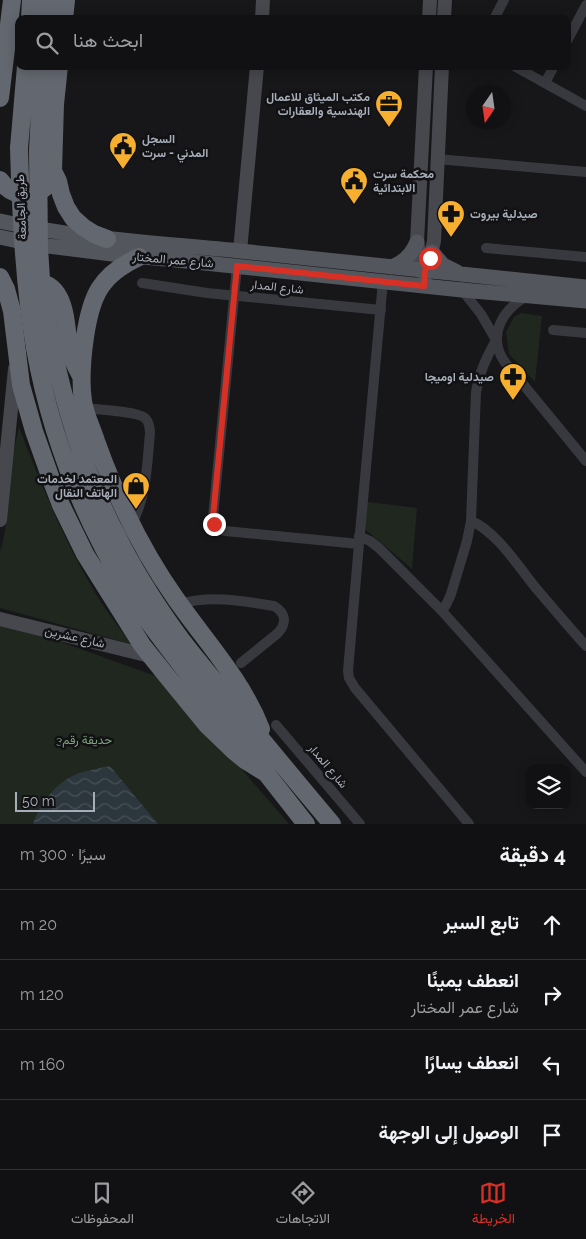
<!DOCTYPE html>
<html lang="ar">
<head>
<meta charset="utf-8">
<style>
	:root { --surface:#111113; --page:#1e1f21; --text:#f1f3f6; --muted:#9c9da0; --line:#303133; --accent:#d93025 }
	body { margin:0; font-family:Raleway,Vazirmatn,sans-serif; background:var(--page); color:var(--text); direction:rtl }
	.controls { position:absolute; right:15px; bottom:15px; display:grid; overflow:hidden; border-radius:10px; box-shadow:0 2px 12px #0003 }
	.controls button { width:45px; height:45px; display:grid; place-items:center; padding:0; border:0; border-bottom:1px solid var(--line); background:var(--surface); color:var(--text); font:25px sans-serif }
	.compass { position:absolute; left:466px; top:85px; width:45px; height:45px; border-radius:50%; background:var(--surface); box-shadow:0 2px 12px #0003; rotate:193deg }
	.scale { position:absolute; left:15px; bottom:12px; width:80px; box-sizing:border-box; padding-left:5px; border:2px solid #a8aeb9; border-top:0; font-size:14px; line-height:18px; white-space:nowrap; color:#a8aeb9; -webkit-text-stroke:4px #121214; paint-order:stroke }
	.stop { position:absolute; width:15px; height:15px; margin:-11px; border:4px solid #d93025; border-radius:50%; background:#fff }
	.stop.end { background:#d93025; border-color:#fff; box-shadow:0 1px 5px #0008 }
	.list { margin:0; padding:0; list-style:none }
	h2 { display:flex; justify-content:space-between; align-items:center; height:65px; margin:0; padding:0 20px; font-size:21px }
	h2 small { font-size:16px; font-weight:400; color:var(--muted) }
	.list li { display:grid; grid-template-columns:32px 1fr auto; gap:15px; align-items:center; box-sizing:border-box; height:70px; padding:0 20px; border-top:1px solid var(--line) }
	.list b { display:block; font-size:19px; white-space:nowrap }
	.list p { margin:0; font-size:16px; white-space:nowrap; color:var(--muted) }
	.list em { font-size:16px; font-style:normal; color:var(--muted) }
	.icon { flex:none; width:28px; height:28px; fill:none; stroke:currentColor; stroke-width:2; stroke-linecap:round; stroke-linejoin:round }
	.map { position:relative; flex:none; width:586px; height:824px; overflow:hidden; direction:ltr }
	.search { position:absolute; background:var(--surface); box-shadow:0 2px 12px #0003; left:15px; right:15px; top:15px; height:55px; display:flex; align-items:center; gap:12px; box-sizing:border-box; padding:0 18px; border-radius:10px; color:var(--muted); font-size:19px }
	.sheet { height:345px; background:var(--surface) }
	nav { display:flex; justify-content:space-around; align-items:center; box-sizing:border-box; height:70px; border-top:1px solid var(--line); background:var(--surface); font-size:14px; color:var(--muted) }
	nav a { display:grid; justify-items:center; gap:2px }
	nav .on { color:var(--accent) }
	.map>svg:first-child { display:block }
	.green { fill:#1f271f }
	.water { fill:url(#water-waves) }
	.lines { fill:none; stroke-linecap:round; stroke-linejoin:round }
	.street { stroke:#38393e; stroke-width:10 }
	.secondary { stroke:#46484e; stroke-width:14 }
	.primary { stroke:#54565d; stroke-width:15 }
	.highway { stroke:#63676f; stroke-width:18 }
	.highway-bridge { stroke:#63676f; stroke-width:18 }
	.route { stroke:#d93025; stroke-width:6 }
	.labels { text-anchor:middle; dominant-baseline:central; stroke-width:5; stroke-linejoin:round; paint-order:stroke }
	.poi-label { font-size:12px; font-weight:bold; fill:#a8aeb9; stroke:#121214; text-anchor:end }
	.street-label { font-size:12px; fill:#a8aeb9; stroke:#121214 }
	.park-label { font-size:12px; fill:#7fa580; stroke:#121214 }
</style>
</head>
<body>
<div class="map">
<svg width="586" height="824" viewBox="0 0 586 824">
	<defs>
		<pattern id="water-waves" width="16" height="10" patternUnits="userSpaceOnUse" patternTransform="scale(1.25)"><rect width="16" height="10" fill="#2c363d"/><path d="M0 5q4-4 8 0t8 0" fill="none" stroke="#485157"/></pattern>
	</defs>
	<rect width="100%" height="100%" fill="#171719"/>
	<path class="green" d="M 521,313 L 542,316 L 535,382 L 509,354 L 506,332 L 514,317 Z
		M 19,427 C 41,484 64,541 96,594 C 106,611 120,628 131,644 L 0,608 L 0,551 C 8,529 7,504 9,481 C 11,463 15,445 19,427 Z
		M 368,502 L 417,508 L 412,569 L 366,530 L 364,519 L 365,506 Z
		M 0,620 L 164,679 L 289,824 L 0,824 Z"/>
	<path class="water" d="M 110,766 L 158,824 L 33,824 C 40,803 57,781 79,773 C 89,770 100,768 110,766 Z"/>
	<g class="lines">
		<path class="street" d="M 494,19 L 504,0
			M 567,41 L 586,5
			M 514,66 L 586,106
			M 545,83 L 554,66
			M 437,159 L 586,172
			M 486,248 L 586,257
			M 237,266 L 213,517 C 213,525 217,530 225,531 L 359,544
			M 383,281 L 359,544 L 348,671 L 349,678 L 355,688 L 469,824
			M 142,283 L 207,293 L 381,310
			M 527,296 C 503,309 487,335 504,361 L 586,461
			M 553,330 L 586,333
			M 85,408 C 97,410 137,411 145,418 C 149,422 150,427 150,433 C 147,464 147,497 131,525
			M 471,521 C 496,531 518,566 535,587 C 552,607 569,627 586,646
			M 359,536 L 370,541 L 379,548 L 442,611 L 586,772
			M 180,604 C 211,595 243,601 274,606 C 286,613 287,623 278,633 L 241,663
			M 442,611 L 447,603 L 451,594 L 467,541 L 471,521 L 476,392 C 479,372 487,357 496,340 L 481,314 L 462,290 L 462,287
			M 276,725 L 360,824"/>
		<path class="secondary" d="M 262,19 L 263,0
			M 429,19 L 430,0
			M 444,19 L 445,0
			M 240,251 L 257,66
			M 425,271 L 420,257 L 417,242 L 426,66
			M 424,286 L 425,271 L 430,258 L 434,241 L 442,66
			M 0,520 L 15,369
			M 0,619 L 150,656"/>
		<path class="primary" d="M 0,221 C 79,239 160,243 240,251 C 355,262 470,276 586,287
			M 0,237 L 32,244 L 112,254 L 186,261 L 462,290 L 586,301
			M 432,252 L 443,265 L 457,272
			M 392,267 C 404,262 412,255 417,242"/>
		<path class="highway" d="M 30,19 L 31,0
			M 47,19 L 49,0
			M 64,19 L 66,0
			M 59,66 L 55,104 L 53,171 L 58,181 L 61,194 L 66,207 L 73,218 L 83,227 L 94,234 L 107,239
			M 0,98 L 12,0
			M 19,148 L 26,66
			M 38,150 L 41,93 L 43,66
			M 0,180 C 12,198 37,200 50,182
			M 139,257 C 100,275 91,296 85,337 C 82,358 80,381 83,401 C 85,415 92,428 96,441 C 116,497 142,551 176,599 C 206,642 242,680 261,729
			M 0,277 L 6,289 L 12,311 L 21,385 L 34,431 L 51,479 L 61,505 L 85,554 L 142,645 L 166,675 L 207,725 L 234,751 L 245,760 L 266,773
			M 29,282 C 67,279 65,322 69,347 C 71,358 76,367 81,376
			M 51,341 C 65,408 84,473 116,534 C 133,569 154,602 177,634 C 190,652 205,669 219,687 C 256,733 294,779 332,824
			M 35,348 C 50,433 82,515 126,588 C 148,624 175,656 200,689 C 235,734 271,779 306,824"/>
		<path class="highway-bridge" d="M 19,148 C 21,215 24,282 35,348
			M 38,150 L 39,248 L 41,279 L 51,341"/>
	</g>
	<g class="lines">
		<path class="route" d="M 214,524 L 213,517 L 237,266 L 424,286 L 425,271 L 430,258"/>
	</g>
	<defs>
		<symbol id="office-pin" viewBox="-11 -11 22 30"><path d="M0 17L-7.5 6A9.5 9.5 0 1 1 7.5 6Z" fill="#f7af30" stroke="#121214"/><path d="M-6-3h4V-5.5h4V-3h4V5H-6ZM-1-4.5V-3h2v-1.5ZM-6 0V1H6V0Z" fill="#111"/></symbol>
		<symbol id="civic-pin" viewBox="-11 -11 22 30"><path d="M0 17L-7.5 6A9.5 9.5 0 1 1 7.5 6Z" fill="#f7af30" stroke="#121214"/><path d="M-.6-6.5H3V-4.5H.6V-3L4-1V1h2V6H-6V1h2V-1L-.6-3ZM-1.2 2.5V6h2.4V2.5Z" fill="#111"/></symbol>
		<symbol id="pharmacy-pin" viewBox="-11 -11 22 30"><path d="M0 17L-7.5 6A9.5 9.5 0 1 1 7.5 6Z" fill="#f7af30" stroke="#121214"/><path d="M-2-6h4v4h4v4h-4v4h-4v-4h-4v-4h4Z" fill="#111"/></symbol>
		<symbol id="shop-pin" viewBox="-11 -11 22 30"><path d="M0 17L-7.5 6A9.5 9.5 0 1 1 7.5 6Z" fill="#f7af30" stroke="#121214"/><path d="M-5-2.5h2.3a2.7 3.5 0 0 1 5.4 0H5L5.5 6h-11ZM-1.5-2.5h3a1.5 2.3 0 0 0-3 0Z" fill="#111"/></symbol>
	</defs>
	<g fill-rule="evenodd">
		<use href="#office-pin" x="373" y="88" width="32" height="43"/>
		<use href="#civic-pin" x="107" y="130" width="32" height="43"/>
		<use href="#civic-pin" x="338" y="165" width="32" height="43"/>
		<use href="#pharmacy-pin" x="435" y="198" width="32" height="43"/>
		<use href="#pharmacy-pin" x="497" y="361" width="32" height="43"/>
		<use href="#shop-pin" x="120" y="470" width="32" height="43"/>
	</g>
	<g class="labels">
		<g class="poi-label">
			<text x="370" y="97">مكتب الميثاق للاعمال<tspan x="370" dy="14">الهندسية والعقارات</tspan></text>
			<text x="142" y="139" text-anchor="start">السجل<tspan x="142" dy="14">المدني - سرت</tspan></text>
			<text x="373" y="174" text-anchor="start">محكمة سرت<tspan x="373" dy="14">الابتدائية</tspan></text>
			<text x="470" y="214" text-anchor="start">صيدلية بيروت</text>
			<text x="494" y="377">صيدلية اوميجا</text>
			<text x="117" y="479">المعتمد لخدمات<tspan x="117" dy="14">الهاتف النقال</tspan></text>
		</g>
		<g class="street-label">
			<text transform="translate(21 207) rotate(-92)">طريق الجامعة</text>
			<text transform="translate(173 260) rotate(5)">شارع عمر المختار</text>
			<text transform="translate(277 287) rotate(6)">شارع المدار</text>
			<text transform="translate(75 637) rotate(13)">شارع عشرين</text>
			<text transform="translate(328 766) rotate(50)">شارع المدار</text>
		</g>
		<g class="park-label">
			<text x="84" y="740">حديقة رقم3</text>
		</g>
	</g>
</svg>
<div class="controls">
<button><svg class="icon" aria-label="layers" viewBox="0 0 24 24"><path d="M12 4l9 5-9 5-9-5zM3 14l9 5 9-5"/></svg></button>
</div>
<svg class="compass" viewBox="-18 -18 36 36"><path d="M0-13l5 13h-10z" fill="#e53935"/><path d="M0 13l5-13h-10z" fill="#9c9da0"/></svg>
<div class="scale">50 m</div>
<div class="stop" style="left:430px;top:258px"></div>
<div class="stop end" style="left:214px;top:524px"></div>
<div class="search"><svg class="icon" aria-label="search" viewBox="0 0 24 24"><circle cx="10" cy="10" r="6"/><path d="M15 15l6 6"/></svg>ابحث هنا</div>
</div>
<section class="sheet">
<h2>4 دقيقة<small>سيرًا · 300 m</small></h2>
<ul class="list">
<li><svg class="icon" aria-label="ahead" viewBox="0 0 24 24"><path d="M12 20V5M6 11l6-6 6 6"/></svg><div><b>تابع السير</b></div><em>20 m</em></li>
<li><svg class="icon" aria-label="right" viewBox="0 0 24 24"><path d="M7 20v-9h11M14 6l5 5-5 5"/></svg><div><b>انعطف يمينًا</b><p>شارع عمر المختار</p></div><em>120 m</em></li>
<li><svg class="icon" aria-label="left" viewBox="0 0 24 24"><path d="M17 20v-9H6M10 6l-5 5 5 5"/></svg><div><b>انعطف يسارًا</b></div><em>160 m</em></li>
<li><svg class="icon" aria-label="arrive" viewBox="0 0 24 24"><path d="M6 21V4h12l-3 4 3 4H6"/></svg><div><b>الوصول إلى الوجهة</b></div></li>
</ul>
</section>
<nav>
<a class="on"><svg class="icon" aria-label="map" viewBox="0 0 24 24"><path d="M3 6l6-2 6 2 6-2v14l-6 2-6-2-6 2zM9 4v14M15 6v14"/></svg>الخريطة</a>
<a><svg class="icon" aria-label="directions" viewBox="0 0 24 24"><path d="M12 3l9 9-9 9-9-9zM9 14v-3h6M13 9l2 2-2 2"/></svg>الاتجاهات</a>
<a><svg class="icon" aria-label="saved" viewBox="0 0 24 24"><path d="M7 4h10v16l-5-4-5 4z"/></svg>المحفوظات</a>
</nav>
</body>
</html>
